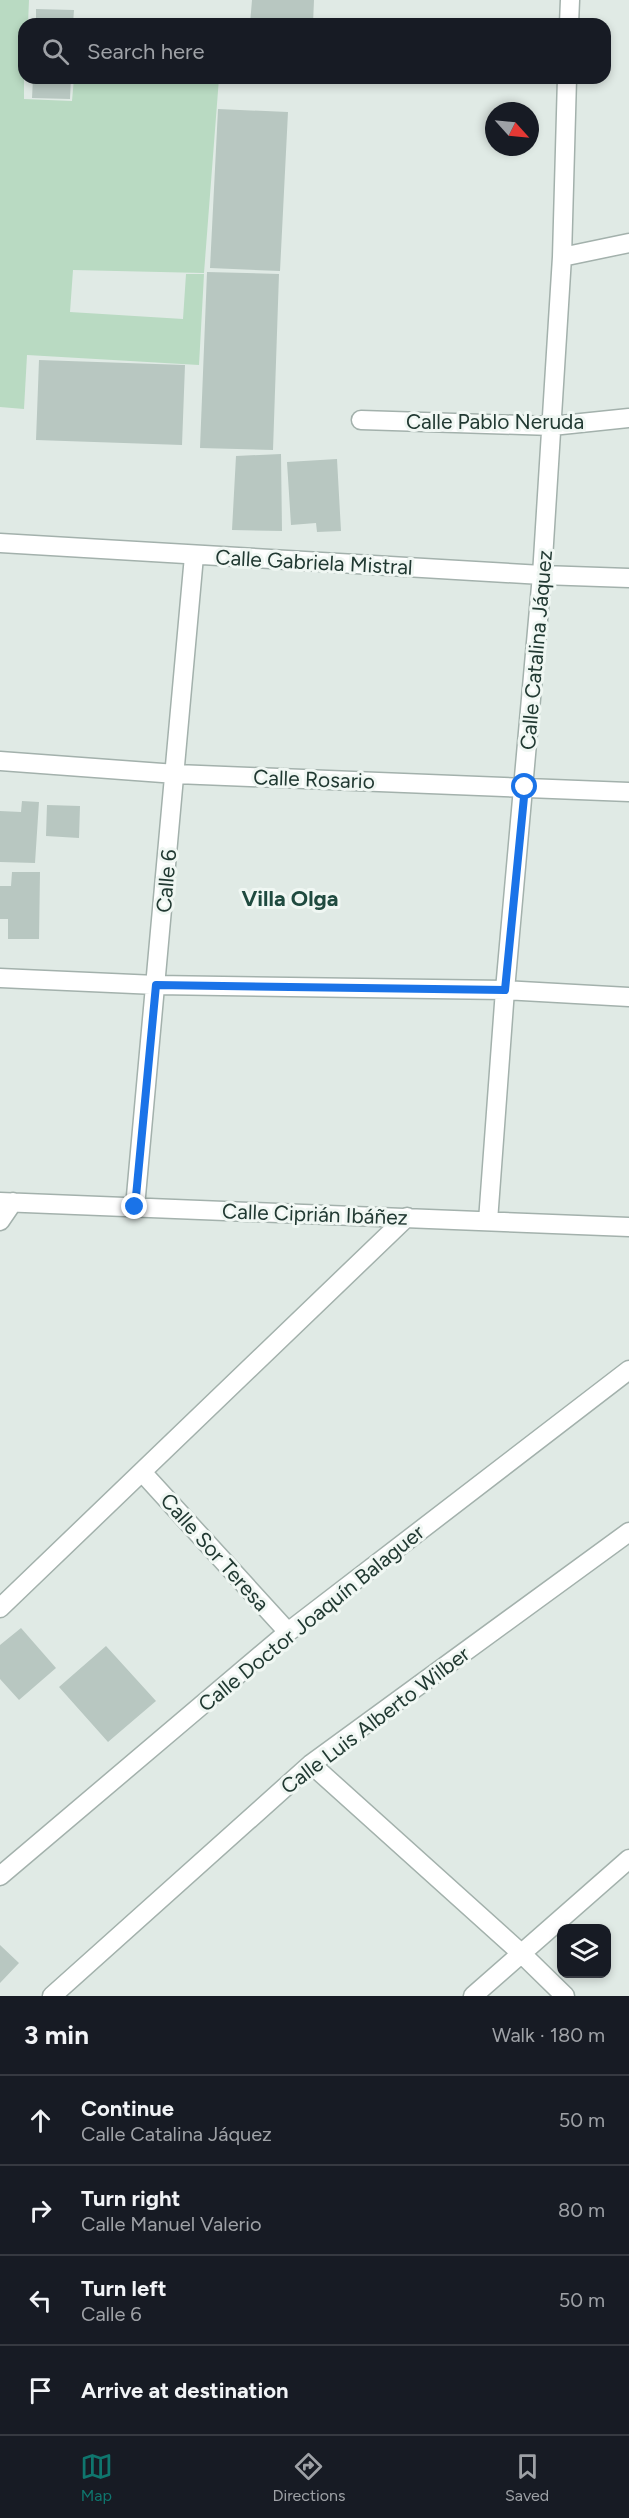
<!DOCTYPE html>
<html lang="en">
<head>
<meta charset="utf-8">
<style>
	:root { --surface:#171b24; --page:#242831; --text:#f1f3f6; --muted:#9ea1a6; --line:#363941; --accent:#0f766e }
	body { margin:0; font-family:Figtree,sans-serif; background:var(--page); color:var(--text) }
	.controls { position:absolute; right:18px; bottom:18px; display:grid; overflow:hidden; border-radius:12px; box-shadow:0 3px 9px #0003 }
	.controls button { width:54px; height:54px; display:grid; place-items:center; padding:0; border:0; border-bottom:2px solid var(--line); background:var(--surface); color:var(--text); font:30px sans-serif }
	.compass { position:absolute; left:485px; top:102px; width:54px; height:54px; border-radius:50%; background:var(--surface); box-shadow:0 3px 9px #0003; rotate:117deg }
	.stop { position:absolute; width:18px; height:18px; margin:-14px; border:4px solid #1a73e8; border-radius:50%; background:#fff }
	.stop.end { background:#1a73e8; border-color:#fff; box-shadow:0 2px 6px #0008 }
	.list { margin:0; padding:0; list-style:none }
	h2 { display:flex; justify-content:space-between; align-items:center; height:78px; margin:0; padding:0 24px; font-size:26px }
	h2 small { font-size:20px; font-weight:400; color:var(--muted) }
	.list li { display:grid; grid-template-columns:39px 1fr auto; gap:18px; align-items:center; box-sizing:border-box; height:90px; padding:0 24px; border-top:2px solid var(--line) }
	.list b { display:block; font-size:22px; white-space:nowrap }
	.list p { margin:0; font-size:20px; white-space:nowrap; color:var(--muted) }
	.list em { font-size:20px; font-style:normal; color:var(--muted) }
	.icon { flex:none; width:33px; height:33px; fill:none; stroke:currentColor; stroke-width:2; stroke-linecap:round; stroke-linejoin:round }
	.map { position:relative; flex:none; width:629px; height:1996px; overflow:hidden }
	.search { position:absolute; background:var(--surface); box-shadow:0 3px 9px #0003; left:18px; right:18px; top:18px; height:66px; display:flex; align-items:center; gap:15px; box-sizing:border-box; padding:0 21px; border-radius:18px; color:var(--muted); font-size:22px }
	.sheet { height:438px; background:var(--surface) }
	nav { display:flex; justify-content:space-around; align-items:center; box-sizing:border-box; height:84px; border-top:2px solid var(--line); background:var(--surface); font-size:16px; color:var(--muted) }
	nav a { display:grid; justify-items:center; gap:3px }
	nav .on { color:var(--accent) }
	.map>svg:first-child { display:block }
	.green { fill:#b9dac2 }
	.building { fill:#b8c7c1 }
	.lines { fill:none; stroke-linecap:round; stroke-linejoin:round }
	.street-casing { stroke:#a3b1ac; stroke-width:21 }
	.street { stroke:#fff; stroke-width:18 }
	.route { stroke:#1a73e8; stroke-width:8 }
	.labels { text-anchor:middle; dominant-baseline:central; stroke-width:6; stroke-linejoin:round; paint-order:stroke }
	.street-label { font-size:21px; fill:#213932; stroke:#f0f7f3 }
	.neighbourhood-label { font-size:22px; font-weight:bold; fill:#1f4a3f; stroke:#f0f7f3 }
</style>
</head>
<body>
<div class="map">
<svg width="629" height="1996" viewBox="0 0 629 1996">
	<rect width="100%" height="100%" fill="#e0eae5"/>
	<path class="green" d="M 0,0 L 29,0 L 28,24 L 24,24 L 24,99 L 72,101 L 74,78 L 219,78 L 204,273 L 73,270 L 70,312 L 183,319 L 186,274 L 204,274 L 199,365 L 27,355 L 24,409 L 0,407 Z"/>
	<path class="building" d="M 252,0 L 314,0 L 313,24 L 250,24 Z
		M 36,9 L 74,10 L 73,24 L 36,24 Z
		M 33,78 L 71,78 L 70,99 L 32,98 Z
		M 218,109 L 288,112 L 280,271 L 210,268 Z
		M 207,272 L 279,274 L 273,450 L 200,448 Z
		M 39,360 L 185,365 L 182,445 L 36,440 Z
		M 281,454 L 282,531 L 232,530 L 236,456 Z
		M 337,459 L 341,531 L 317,532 L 316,523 L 291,525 L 287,462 Z
		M 22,801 L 39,802 L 35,863 L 0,862 L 0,811 L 21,812 Z
		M 47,805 L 80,806 L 79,838 L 46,836 Z
		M 12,872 L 40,872 L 39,939 L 8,939 L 8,919 L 0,919 L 0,886 L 11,886 Z
		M 21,1628 L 56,1668 L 19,1700 L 0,1679 L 0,1645 Z
		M 106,1646 L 156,1701 L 108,1742 L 59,1687 Z
		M 0,1945 L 19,1963 L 0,1983 Z"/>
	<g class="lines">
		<defs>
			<path id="street" d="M 569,24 L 570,0
				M 562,257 L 629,243
				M 361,420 L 552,426 L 629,418
				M 0,543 L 542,575 L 629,578
				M 0,761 L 176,774 L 629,792
				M 0,978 L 156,985 L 505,990 L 629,997
				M 0,1202 L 629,1227
				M 135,1207 L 194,556
				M 0,1221 L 13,1202
				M 488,1221 L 505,990 L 542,575 L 562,257 L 567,78
				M 142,1472 L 288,1632
				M 0,1608 L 407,1217
				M 311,1764 L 522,1954 L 565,1996
				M 0,1876 L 288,1632 L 629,1370
				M 52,1996 L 311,1764 L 629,1532
				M 473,1996 L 629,1859"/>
		</defs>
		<use href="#street" class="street-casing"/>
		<use href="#street" class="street"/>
	</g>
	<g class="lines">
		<path class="route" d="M 135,1207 L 156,985 L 505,990 L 525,787"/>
	</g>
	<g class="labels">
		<g class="street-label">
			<text x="495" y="421">Calle Pablo Neruda</text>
			<text transform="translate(314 562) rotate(3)">Calle Gabriela Mistral</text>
			<text transform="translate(536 650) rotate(-85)">Calle Catalina Jáquez</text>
			<text transform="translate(314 779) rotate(2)">Calle Rosario</text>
			<text transform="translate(166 881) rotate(-85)">Calle 6</text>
			<text transform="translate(315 1214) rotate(2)">Calle Ciprián Ibáñez</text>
			<text transform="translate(215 1552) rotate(48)">Calle Sor Teresa</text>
			<text transform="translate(311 1618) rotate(-39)">Calle Doctor Joaquín Balaguer</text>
			<text transform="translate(375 1720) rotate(-37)">Calle Luis Alberto Wilber</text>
		</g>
		<g class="neighbourhood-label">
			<text x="290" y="898">Villa Olga</text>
		</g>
	</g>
</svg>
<div class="controls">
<button><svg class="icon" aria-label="layers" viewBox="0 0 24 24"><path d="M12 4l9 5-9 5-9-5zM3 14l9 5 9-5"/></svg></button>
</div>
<svg class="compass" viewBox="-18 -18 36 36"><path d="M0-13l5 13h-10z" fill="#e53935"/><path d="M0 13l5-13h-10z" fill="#9ea1a6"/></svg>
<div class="stop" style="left:525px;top:787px"></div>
<div class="stop end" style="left:135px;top:1207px"></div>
<div class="search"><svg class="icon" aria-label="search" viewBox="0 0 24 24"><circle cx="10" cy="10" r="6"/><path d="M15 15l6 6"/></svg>Search here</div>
</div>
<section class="sheet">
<h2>3 min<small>Walk · 180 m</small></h2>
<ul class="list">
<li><svg class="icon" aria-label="ahead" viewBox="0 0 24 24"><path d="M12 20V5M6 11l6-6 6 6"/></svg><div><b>Continue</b><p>Calle Catalina Jáquez</p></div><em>50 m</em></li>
<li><svg class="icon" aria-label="right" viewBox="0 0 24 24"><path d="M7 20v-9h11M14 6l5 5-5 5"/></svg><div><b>Turn right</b><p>Calle Manuel Valerio</p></div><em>80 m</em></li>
<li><svg class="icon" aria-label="left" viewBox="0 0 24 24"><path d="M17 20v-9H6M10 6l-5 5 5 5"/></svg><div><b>Turn left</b><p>Calle 6</p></div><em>50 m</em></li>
<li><svg class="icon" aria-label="arrive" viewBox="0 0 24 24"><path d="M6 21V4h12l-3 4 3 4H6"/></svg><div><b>Arrive at destination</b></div></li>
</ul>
</section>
<nav>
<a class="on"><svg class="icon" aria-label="map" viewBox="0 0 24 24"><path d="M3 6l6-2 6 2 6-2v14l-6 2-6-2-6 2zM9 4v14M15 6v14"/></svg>Map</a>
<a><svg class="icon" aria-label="directions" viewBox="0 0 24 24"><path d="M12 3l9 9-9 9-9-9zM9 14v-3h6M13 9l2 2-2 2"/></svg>Directions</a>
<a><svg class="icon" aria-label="saved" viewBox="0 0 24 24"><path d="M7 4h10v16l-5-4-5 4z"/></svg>Saved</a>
</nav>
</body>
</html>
